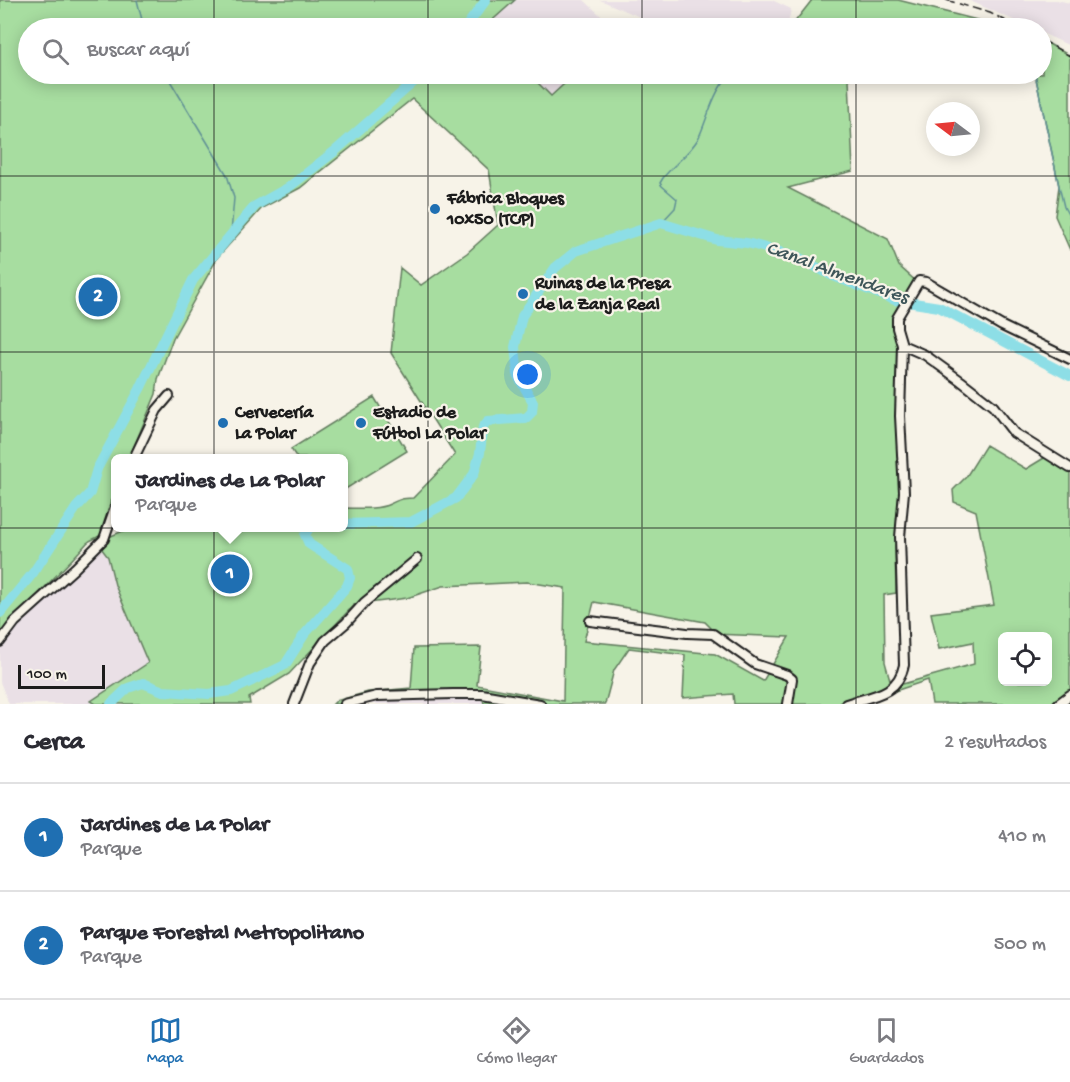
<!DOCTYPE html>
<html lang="es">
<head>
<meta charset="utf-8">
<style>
	:root { --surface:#fff; --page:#f2f2f3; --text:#2b2b33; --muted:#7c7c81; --line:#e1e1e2; --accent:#1f6fb2 }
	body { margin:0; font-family:"Gochi Hand",sans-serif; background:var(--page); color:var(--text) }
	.controls { position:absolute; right:18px; bottom:18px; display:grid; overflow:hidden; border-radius:9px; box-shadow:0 3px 15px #0003 }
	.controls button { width:54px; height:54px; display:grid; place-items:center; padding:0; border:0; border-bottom:2px solid var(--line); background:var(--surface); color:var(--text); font:30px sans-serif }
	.compass { position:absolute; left:926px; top:102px; width:54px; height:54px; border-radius:50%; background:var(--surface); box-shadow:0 3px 15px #0003; rotate:286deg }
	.scale { position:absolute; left:18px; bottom:15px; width:87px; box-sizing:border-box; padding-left:6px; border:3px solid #1c1c1c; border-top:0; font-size:16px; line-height:21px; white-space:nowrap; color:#1c1c1c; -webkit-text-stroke:4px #f7f3e8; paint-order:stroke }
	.you { position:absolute; left:528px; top:375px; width:21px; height:21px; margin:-15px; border:4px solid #fff; border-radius:50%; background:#1a73e8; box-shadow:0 0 0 9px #1a73e833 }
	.badge { display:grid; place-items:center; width:39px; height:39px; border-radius:50%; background:var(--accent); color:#fff; font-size:20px; font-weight:700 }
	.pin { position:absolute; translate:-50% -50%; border:3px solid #fff; box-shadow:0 2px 6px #0006 }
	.popup { position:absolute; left:111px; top:454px; width:237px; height:78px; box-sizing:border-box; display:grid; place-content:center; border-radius:9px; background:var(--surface); filter:drop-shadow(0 2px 4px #0005); font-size:20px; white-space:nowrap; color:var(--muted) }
	.popup b { font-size:22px; color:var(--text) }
	.popup::after { content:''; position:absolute; left:50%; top:100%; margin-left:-12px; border:12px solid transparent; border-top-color:var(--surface) }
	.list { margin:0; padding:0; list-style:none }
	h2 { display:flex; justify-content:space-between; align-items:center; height:78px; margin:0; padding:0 24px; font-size:26px }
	h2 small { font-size:20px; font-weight:400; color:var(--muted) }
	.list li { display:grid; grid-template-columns:39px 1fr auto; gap:18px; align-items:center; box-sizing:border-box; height:108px; padding:0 24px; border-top:2px solid var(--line) }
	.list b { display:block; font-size:22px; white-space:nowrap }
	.list p { margin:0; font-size:20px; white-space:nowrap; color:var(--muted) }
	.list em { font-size:20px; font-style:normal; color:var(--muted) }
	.icon { flex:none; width:33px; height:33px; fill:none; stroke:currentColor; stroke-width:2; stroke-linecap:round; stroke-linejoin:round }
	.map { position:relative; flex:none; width:1070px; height:704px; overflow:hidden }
	.search { position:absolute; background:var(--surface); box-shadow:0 3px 15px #0003; left:18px; right:18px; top:18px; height:66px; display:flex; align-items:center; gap:15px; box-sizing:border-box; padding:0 21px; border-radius:33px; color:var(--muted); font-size:22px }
	.sheet { height:294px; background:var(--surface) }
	nav { display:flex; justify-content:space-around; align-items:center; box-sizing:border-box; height:84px; border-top:2px solid var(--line); background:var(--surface); font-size:16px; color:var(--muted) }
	nav a { display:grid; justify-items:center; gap:3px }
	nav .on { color:var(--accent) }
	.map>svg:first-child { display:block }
	.built { fill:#eae0e6 }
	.green { fill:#a7dda0; stroke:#627c5e; stroke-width:1.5; fill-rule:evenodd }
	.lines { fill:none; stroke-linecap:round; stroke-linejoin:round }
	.stream { stroke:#609095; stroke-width:1.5 }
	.river { stroke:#8ddee6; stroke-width:10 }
	.minor-casing { stroke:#1c1c1c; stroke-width:12 }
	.minor { stroke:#f7f3e8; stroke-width:8 }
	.rail { stroke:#1c1c1c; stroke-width:1.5; stroke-dasharray:9 4.5; stroke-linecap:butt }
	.grid { fill:none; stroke:#1c1c1c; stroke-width:1.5; stroke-opacity:0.55 }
	.poi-dot { fill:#1f6fb2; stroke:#f7f3e8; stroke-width:2 }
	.labels { text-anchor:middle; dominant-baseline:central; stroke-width:4.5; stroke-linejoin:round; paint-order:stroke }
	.poi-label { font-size:18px; font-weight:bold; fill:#1c1c1c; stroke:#f7f3e8; text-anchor:start }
	.water-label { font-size:20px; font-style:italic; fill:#3e5659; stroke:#f7f3e8 }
</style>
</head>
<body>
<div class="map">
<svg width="1070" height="704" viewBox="0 0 1070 704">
	<rect width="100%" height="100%" fill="#f7f3e8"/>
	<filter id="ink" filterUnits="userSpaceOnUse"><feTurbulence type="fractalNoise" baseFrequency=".0167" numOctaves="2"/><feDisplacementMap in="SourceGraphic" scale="12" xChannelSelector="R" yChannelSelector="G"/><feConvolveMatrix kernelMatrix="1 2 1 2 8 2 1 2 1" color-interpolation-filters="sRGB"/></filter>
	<g filter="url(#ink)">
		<path class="built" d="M 515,0 L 584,0 L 614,28 L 488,28 L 485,26 Z
			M 600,0 L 772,0 L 791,9 L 789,20 L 780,25 L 745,28 L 666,28 Z
			M 968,0 L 1057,0 L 1070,3 L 1070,46 L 1042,33 L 1042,28 L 1032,28 Z
			M 530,74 L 575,74 L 551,96 Z
			M 98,544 L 108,557 L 149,663 L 92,701 L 91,704 L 9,704 L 0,682 L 0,642 Z
			M 482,694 L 483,704 L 345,704 L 377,696 Z"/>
		<path class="green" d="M 0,0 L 515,0 L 486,26 L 488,28 L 28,28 L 28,74 L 529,74 L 551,96 L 575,74 L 667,74 L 673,78 L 681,74 L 868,74 L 849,79 L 853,171 L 788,188 L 888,239 L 899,266 L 919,284 L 897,318 L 902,345 L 902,517 L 895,547 L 896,593 L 884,595 L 885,662 L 892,687 L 974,664 L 973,642 L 939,649 L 931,613 L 994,605 L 976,511 L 954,502 L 953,490 L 966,477 L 986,445 L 1026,469 L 1049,455 L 1070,468 L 1070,704 L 932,704 L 928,680 L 856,704 L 734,704 L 733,694 L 683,698 L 685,655 L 629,648 L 614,670 L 605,704 L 484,704 L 482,694 L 377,696 L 345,704 L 333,704 L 336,701 L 368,692 L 411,688 L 414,648 L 481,647 L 477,685 L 563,701 L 565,588 L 527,582 L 443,586 L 407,598 L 354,605 L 289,674 L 249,698 L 250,704 L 96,704 L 91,701 L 148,663 L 115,585 L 108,557 L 98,544 L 104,539 L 130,528 L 344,528 L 344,508 C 358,508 377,510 390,504 C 401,499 398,499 413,498 L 455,455 L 391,353 L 400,268 L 421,285 L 467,253 L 498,225 L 489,170 L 412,99 L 300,188 L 262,208 L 218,257 L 173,338 L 158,379 L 156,394 L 129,458 L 116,458 L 116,491 L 102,533 C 98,539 92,538 87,543 C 59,575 26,603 0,637 ZM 594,602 L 705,622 L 711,628 L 713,634 L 789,637 L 763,681 L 715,654 L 584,641 ZM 1002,636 L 1048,636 L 1048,682 L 1002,682 Z
			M 812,0 L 898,0 L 985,22 L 993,28 L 790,28 Z
			M 1042,40 L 1070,56 L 1070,250 L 1055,216 L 1059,186 L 1035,74 L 1042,74 Z
			M 374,397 L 407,451 L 344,490 L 344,458 L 297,458 L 291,449 Z"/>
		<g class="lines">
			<path class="stream" d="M 137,0 L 144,28
				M 166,74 L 227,175 L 234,198 L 231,233
				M 1035,74 L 1059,186 L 1064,207 L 1070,218
				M 661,223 L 675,208 L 677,199 L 662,186 L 660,183 L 663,178 C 673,165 689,154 698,139 C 707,122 715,81 734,74"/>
			<path class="river" d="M 465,28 L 486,0
				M 344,524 L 411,522 L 456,498 L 474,474 L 480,453 L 483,427 L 488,421 L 526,418 L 532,412 L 533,402 L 518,376 L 515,347 L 522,316 L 555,268 L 576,251 L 661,223 L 717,240 L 747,243 L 796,256 L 831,275 L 895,300 L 939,307 L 1070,376
				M 0,613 L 33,573 L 76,508 L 90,493 L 97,469 L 140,389 L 193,280 L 255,206 L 289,187 L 335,151 L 423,74
				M 111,704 L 128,688 L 143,683 L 163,691 L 209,694 L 231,691 L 285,665 L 304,635 L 347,586 L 350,578 L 348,569 L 309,544 L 305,535 L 309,528"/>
			<defs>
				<path id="minor" d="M 902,345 L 925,355 L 961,381 L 993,406 L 1014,433 L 1070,468
					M 134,458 L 157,410 L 169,396
					M 590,621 L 687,633 L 713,634 L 755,664 L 787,675 L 792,679 L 788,704
					M 0,642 L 15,622 L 75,568 L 104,539 L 116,504
					M 294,704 L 310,663 L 325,641 L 346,623 L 365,602 L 417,559
					M 345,704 L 377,696 L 453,694 L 482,694 L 540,704
					M 846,704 C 872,696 898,695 904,665 L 900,537 L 904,492 L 900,416 L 902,345 L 897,328 L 897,318 L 919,281 L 926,282 L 1002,326 L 1070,359
					M 1058,704 L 1070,695"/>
			</defs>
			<use href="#minor" class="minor-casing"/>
			<use href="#minor" class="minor"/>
			<path class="rail" d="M 946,0 L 990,13 L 1021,28
				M 1042,40 L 1070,56"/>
		</g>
	</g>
	<path class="grid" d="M 214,0 L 214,28M 428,0 L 428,28M 642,0 L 642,28M 856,0 L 856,28M 214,74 L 214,704M 428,74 L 428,704M 642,74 L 642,704M 856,74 L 856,704M 0,176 L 1070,176M 0,352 L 1070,352M 0,528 L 1070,528"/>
	<g class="poi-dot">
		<circle cx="435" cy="209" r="6"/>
		<circle cx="523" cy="294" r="6"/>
		<circle cx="223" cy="423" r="6"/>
		<circle cx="361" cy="423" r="6"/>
	</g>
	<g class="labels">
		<g class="poi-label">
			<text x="447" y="199">Fábrica Bloques<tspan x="447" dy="21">10x50 (TCP)</tspan></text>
			<text x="535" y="284">Ruinas de la Presa<tspan x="535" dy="21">de la Zanja Real</tspan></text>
			<text x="235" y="413">Cervecería<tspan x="235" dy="21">La Polar</tspan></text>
			<text x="373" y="413">Estadio de<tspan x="373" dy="21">Fútbol La Polar</tspan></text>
		</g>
		<g class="water-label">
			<text transform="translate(837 274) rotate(20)">Canal Almendares</text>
		</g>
	</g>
</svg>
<div class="controls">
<button><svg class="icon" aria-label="locate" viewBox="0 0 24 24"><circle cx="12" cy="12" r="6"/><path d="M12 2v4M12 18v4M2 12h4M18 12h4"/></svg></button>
</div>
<svg class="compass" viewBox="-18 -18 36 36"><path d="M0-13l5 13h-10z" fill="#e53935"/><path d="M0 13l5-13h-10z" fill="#7c7c81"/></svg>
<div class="scale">100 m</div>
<div class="you"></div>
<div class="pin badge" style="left:230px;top:574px">1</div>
<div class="popup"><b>Jardines de La Polar</b>Parque</div>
<div class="pin badge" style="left:98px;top:297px">2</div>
<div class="search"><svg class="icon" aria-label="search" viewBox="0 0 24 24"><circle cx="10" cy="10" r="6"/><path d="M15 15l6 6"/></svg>Buscar aquí</div>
</div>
<section class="sheet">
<h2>Cerca<small>2 resultados</small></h2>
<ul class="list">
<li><span class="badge">1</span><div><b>Jardines de La Polar</b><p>Parque</p></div><em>410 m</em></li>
<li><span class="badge">2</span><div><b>Parque Forestal Metropolitano</b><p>Parque</p></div><em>500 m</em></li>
</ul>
</section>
<nav>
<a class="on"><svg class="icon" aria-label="map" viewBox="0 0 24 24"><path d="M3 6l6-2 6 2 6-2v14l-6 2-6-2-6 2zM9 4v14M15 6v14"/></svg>Mapa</a>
<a><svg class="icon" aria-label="directions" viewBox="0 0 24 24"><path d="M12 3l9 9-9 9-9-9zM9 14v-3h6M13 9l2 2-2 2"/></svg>Cómo llegar</a>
<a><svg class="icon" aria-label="saved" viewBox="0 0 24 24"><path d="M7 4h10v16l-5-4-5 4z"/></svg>Guardados</a>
</nav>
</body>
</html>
